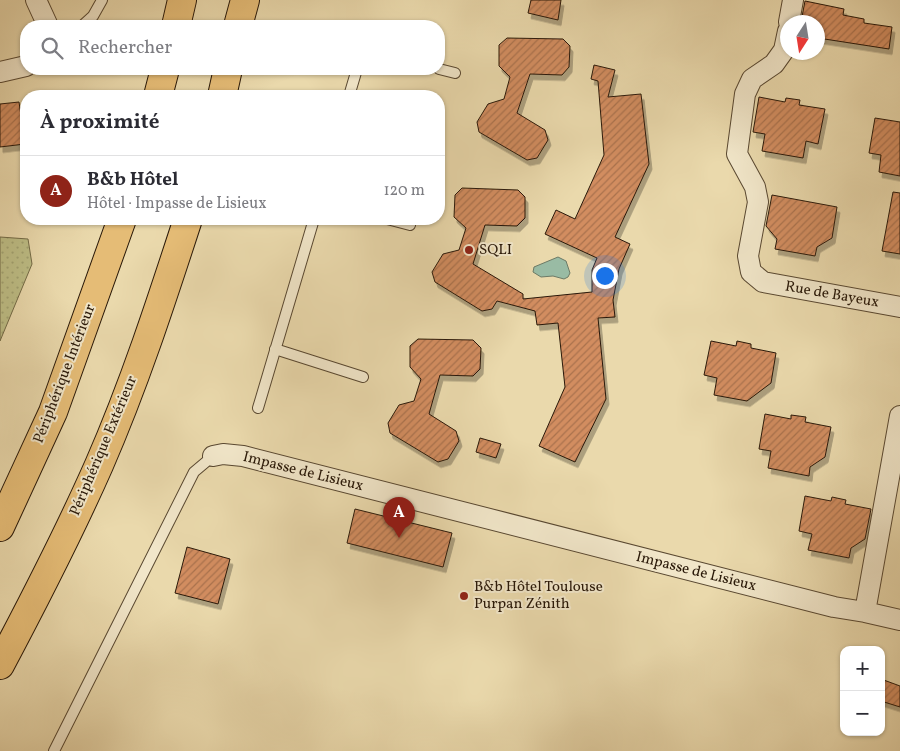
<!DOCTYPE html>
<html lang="fr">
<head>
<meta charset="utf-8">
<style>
	:root { --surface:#fff; --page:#f7f7f7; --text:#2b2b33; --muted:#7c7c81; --line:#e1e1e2; --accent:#8f2418 }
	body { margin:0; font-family:Vollkorn,serif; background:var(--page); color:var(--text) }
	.controls { position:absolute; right:15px; bottom:15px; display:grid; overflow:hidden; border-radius:10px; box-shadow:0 1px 4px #0004 }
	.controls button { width:45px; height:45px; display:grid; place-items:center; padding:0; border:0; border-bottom:1px solid var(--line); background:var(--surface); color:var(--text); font:25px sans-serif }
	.compass { position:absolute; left:780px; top:15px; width:45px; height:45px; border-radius:50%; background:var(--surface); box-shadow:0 1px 4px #0004; rotate:192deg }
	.you { position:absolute; left:604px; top:275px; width:18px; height:18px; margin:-12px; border:4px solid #fff; border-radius:50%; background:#1a73e8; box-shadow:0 0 0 8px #1a73e833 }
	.badge { display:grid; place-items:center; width:32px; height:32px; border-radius:50%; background:var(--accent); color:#fff; font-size:16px; font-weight:700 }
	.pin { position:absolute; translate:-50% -41px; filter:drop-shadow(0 1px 2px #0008) }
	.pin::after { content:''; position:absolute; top:26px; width:18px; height:15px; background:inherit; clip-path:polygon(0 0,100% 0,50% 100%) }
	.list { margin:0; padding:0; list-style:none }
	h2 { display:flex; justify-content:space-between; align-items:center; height:65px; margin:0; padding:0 20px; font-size:21px }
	h2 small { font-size:16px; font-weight:400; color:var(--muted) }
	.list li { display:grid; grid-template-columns:32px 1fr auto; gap:15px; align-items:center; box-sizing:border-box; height:70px; padding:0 20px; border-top:1px solid var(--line) }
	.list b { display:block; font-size:19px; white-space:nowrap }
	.list p { margin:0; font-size:16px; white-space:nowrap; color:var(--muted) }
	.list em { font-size:16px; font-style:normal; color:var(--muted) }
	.icon { flex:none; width:28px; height:28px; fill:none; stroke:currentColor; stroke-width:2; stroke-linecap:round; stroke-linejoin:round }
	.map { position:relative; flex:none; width:900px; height:751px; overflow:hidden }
	.search { position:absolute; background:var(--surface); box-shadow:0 1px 4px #0004; left:20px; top:20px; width:425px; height:55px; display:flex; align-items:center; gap:12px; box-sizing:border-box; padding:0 18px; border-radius:20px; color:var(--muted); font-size:19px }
	.panel { position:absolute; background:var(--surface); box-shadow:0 1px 4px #0004; left:20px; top:90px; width:425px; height:135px; border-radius:20px }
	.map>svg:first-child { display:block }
	.green { fill:url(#green-dots); stroke:#736a46 }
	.water { fill:#99bba4; stroke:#6c7a66 }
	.building { fill:url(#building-hatch); stroke:#291808; filter:url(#shadow) }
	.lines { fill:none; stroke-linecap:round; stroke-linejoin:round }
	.lane-casing { stroke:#594831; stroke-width:12 }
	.street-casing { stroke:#594831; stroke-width:22 }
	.highway-casing { stroke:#291808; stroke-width:30 }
	.lane { stroke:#f1e6c9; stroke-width:10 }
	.street { stroke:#f1e6c9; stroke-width:20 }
	.highway { stroke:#e5bc76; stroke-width:28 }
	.poi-dot { fill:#8f2418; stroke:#f1e6c9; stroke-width:2 }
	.labels { text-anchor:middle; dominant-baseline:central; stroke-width:4; stroke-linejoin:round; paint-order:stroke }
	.poi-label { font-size:15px; fill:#291808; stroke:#f1e6c9; text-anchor:start }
	.street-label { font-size:15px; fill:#291808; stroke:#f1e6c9 }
</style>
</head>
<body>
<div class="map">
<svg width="900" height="751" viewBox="0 0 900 751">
	<defs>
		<pattern id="green-dots" width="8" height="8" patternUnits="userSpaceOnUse" patternTransform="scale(1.25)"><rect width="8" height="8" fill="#bdbd85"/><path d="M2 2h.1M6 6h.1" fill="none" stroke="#a2a271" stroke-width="1.8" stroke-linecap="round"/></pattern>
		<pattern id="building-hatch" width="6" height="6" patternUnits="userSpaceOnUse" patternTransform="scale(1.25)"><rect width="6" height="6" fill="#d28d60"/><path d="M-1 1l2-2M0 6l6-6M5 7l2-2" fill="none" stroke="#aa724d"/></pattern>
		<filter id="shadow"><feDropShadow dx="3" dy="5.5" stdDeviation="0" flood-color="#0004"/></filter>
	</defs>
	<rect width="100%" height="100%" fill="#ead9ac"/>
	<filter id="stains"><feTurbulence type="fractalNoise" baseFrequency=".004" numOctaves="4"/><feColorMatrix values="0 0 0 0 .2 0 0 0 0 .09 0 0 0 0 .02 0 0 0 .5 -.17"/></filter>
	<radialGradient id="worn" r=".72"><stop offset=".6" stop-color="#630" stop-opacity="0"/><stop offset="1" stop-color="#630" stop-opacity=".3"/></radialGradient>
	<path class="green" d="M 0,237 L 28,239 L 32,264 L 0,341 Z"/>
	<path class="water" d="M 558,257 L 566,261 L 570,273 L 568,277 L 564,279 L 553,276 L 541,277 L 533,272 L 534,267 Z"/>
	<path class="building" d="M 531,0 L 561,0 L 558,20 L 528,13 Z
		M 805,1 L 844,9 L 843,15 L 864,19 L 864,23 L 892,27 L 889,49 L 818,38 L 818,22 L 801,22 Z
		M 507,38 L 563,39 L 570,46 L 569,67 L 562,75 L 530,74 L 517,113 L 545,130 L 548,140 L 537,158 L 527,160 L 479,132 L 477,122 L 488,104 L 504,99 L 510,77 L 499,66 L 499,45 Z
		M 594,65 L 615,70 L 608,97 L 641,94 L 649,164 L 615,237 L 630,244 L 619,269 L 613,300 L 615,317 L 598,318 L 606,399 L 575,462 L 539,446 L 565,387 L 558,323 L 537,325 L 535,311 L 497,301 L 492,309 L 482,311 L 435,282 L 432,272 L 443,254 L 459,250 L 466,228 L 454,217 L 455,195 L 462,188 L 518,190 L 525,197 L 525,218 L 517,226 L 485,225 L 473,264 L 523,294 L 523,299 L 592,292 L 592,270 L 597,258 L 545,234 L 556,210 L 575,219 L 604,155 L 598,81 L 591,79 Z
		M 759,97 L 785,102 L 786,98 L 800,100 L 799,105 L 825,109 L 818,144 L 806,141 L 803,158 L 762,151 L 765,134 L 753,132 Z
		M 19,102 L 25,144 L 0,147 L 0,104 Z
		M 875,118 L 900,122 L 900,176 L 879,172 L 881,155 L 869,153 Z
		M 893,192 L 900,193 L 900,254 L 882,251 Z
		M 772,195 L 837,207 L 832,238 L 817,247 L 815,256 L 775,249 L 777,239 L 766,226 Z
		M 418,339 L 473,340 L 481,348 L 480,369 L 473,376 L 440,375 L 429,414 L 456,431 L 459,441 L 448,459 L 438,462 L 390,433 L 388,423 L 399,405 L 414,401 L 421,379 L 410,367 L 410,346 Z
		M 711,341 L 736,346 L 737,341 L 751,344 L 751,348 L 776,353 L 771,383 L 747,401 L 714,395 L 717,378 L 704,375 Z
		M 765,414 L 791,419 L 791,415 L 806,417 L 805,422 L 831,427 L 825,457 L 810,467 L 809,476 L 768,468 L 771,451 L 759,449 Z
		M 480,438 L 501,444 L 496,458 L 476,452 Z
		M 805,496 L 831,501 L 832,497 L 846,500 L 845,504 L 871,509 L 865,539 L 851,548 L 849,558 L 808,550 L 812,534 L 799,531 Z
		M 355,509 L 452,533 L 443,567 L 347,543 Z
		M 187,547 L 230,559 L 218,604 L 175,593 Z
		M 881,679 L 900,686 L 900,707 L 881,701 Z"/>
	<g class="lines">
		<defs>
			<path id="lane" d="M 82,26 L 93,16 L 102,0
				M 439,69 L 455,73
				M 349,96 L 357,69
				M 387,219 L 410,225
				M 275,349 L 363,377
				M 258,408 L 314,219
				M 54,751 L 194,472 L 213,456"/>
			<path id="street" d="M 36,0 L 48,26
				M 789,22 L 793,0
				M 788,31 L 784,50 L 774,64 L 752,79 L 745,94 L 737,154 L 755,187 L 758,202 L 748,256 L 751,272 L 763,282 L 900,307
				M 0,72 L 26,66
				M 900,416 L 865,612 L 900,620
				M 213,456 L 223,454 L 243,456 L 834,607 L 865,612"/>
			<path id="highway" d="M 176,26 L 182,0
				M 238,26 L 245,0
				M 158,96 L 165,69
				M 222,96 L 228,69
				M 0,527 L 53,412 L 122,219
				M 0,665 C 35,599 69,533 99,465 C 134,385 161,302 188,219"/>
		</defs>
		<use href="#lane" class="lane-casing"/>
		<use href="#street" class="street-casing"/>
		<use href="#highway" class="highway-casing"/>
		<use href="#lane" class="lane"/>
		<use href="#street" class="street"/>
		<use href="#highway" class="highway"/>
	</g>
	<g class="poi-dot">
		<circle cx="469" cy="250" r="5"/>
		<circle cx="464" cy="596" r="5"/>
	</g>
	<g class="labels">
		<g class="poi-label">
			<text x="479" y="250">SQLI</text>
			<text x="474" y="587">B&amp;b Hôtel Toulouse<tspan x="474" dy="17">Purpan Zénith</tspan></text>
		</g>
		<g class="street-label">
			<text transform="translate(832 295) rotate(10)">Rue de Bayeux</text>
			<text transform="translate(65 374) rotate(-69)">Périphérique Intérieur</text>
			<text transform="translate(104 446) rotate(-67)">Périphérique Extérieur</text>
			<text transform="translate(303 472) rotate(14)">Impasse de Lisieux</text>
			<text transform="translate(696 572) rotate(14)">Impasse de Lisieux</text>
		</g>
	</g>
	<rect width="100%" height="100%" filter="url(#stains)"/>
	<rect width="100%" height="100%" fill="url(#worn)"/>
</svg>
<div class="controls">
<button>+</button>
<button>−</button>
</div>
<svg class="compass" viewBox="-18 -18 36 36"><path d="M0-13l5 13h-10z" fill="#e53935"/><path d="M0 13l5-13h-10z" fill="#7c7c81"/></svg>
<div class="you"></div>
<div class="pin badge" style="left:399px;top:538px">A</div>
<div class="search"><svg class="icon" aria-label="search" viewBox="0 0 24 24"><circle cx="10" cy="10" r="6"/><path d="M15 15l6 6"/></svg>Rechercher</div>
<section class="panel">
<h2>À proximité<small></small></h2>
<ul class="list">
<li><span class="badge">A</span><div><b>B&amp;b Hôtel</b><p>Hôtel · Impasse de Lisieux</p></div><em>120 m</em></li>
</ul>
</section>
</div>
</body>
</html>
